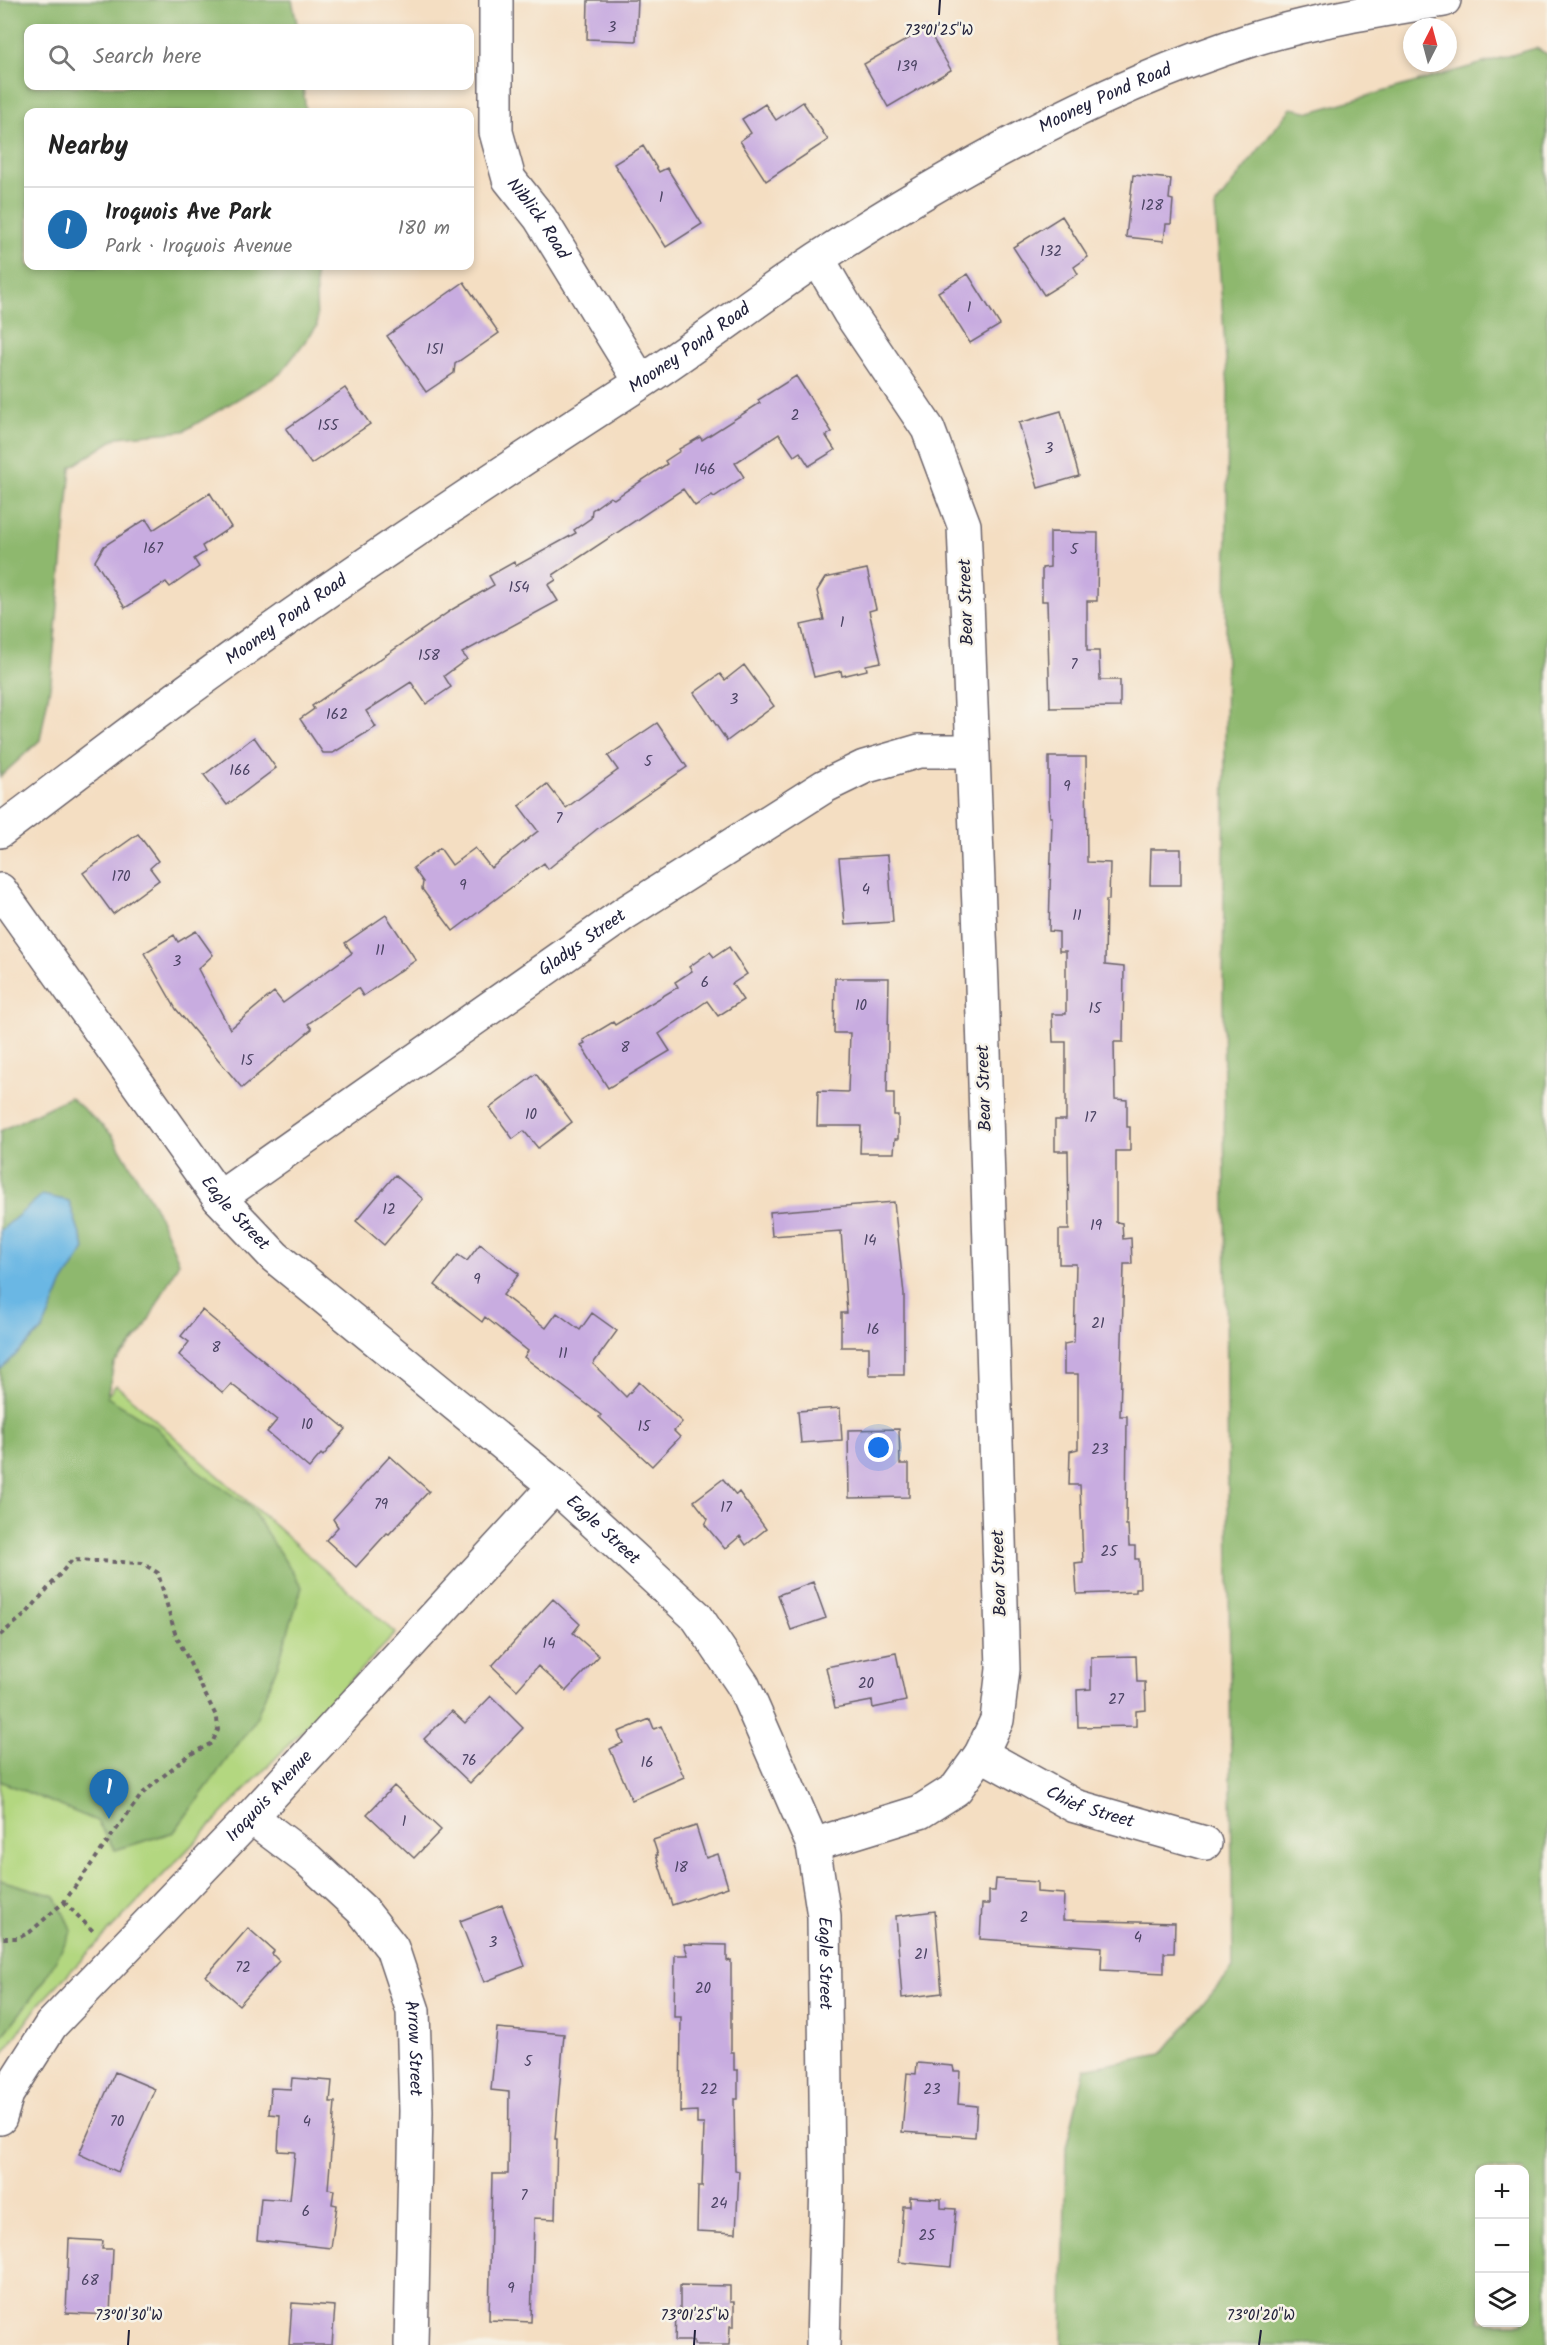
<!DOCTYPE html>
<html lang="en">
<head>
<meta charset="utf-8">
<style>
	:root { --surface:#fff; --page:#f6f6f6; --text:#222; --muted:#767676; --line:#e0e0e0; --accent:#1f6fb2 }
	body { margin:0; font-family:Kalam,sans-serif; background:var(--page); color:var(--text) }
	.controls { position:absolute; right:18px; bottom:18px; display:grid; overflow:hidden; border-radius:12px; box-shadow:0 3px 9px #0003 }
	.controls button { width:54px; height:54px; display:grid; place-items:center; padding:0; border:0; border-bottom:2px solid var(--line); background:var(--surface); color:var(--text); font:30px sans-serif }
	.compass { position:absolute; left:1403px; top:18px; width:54px; height:54px; border-radius:50%; background:var(--surface); box-shadow:0 3px 9px #0003; rotate:6deg }
	.you { position:absolute; left:879px; top:1448px; width:21px; height:21px; margin:-15px; border:4px solid #fff; border-radius:50%; background:#1a73e8; box-shadow:0 0 0 9px #1a73e833 }
	.badge { display:grid; place-items:center; width:39px; height:39px; border-radius:50%; background:var(--accent); color:#fff; font-size:20px; font-weight:700 }
	.pin { position:absolute; translate:-50% -50px; filter:drop-shadow(0 2px 3px #0008) }
	.pin::after { content:''; position:absolute; top:32px; width:21px; height:18px; background:inherit; clip-path:polygon(0 0,100% 0,50% 100%) }
	.list { margin:0; padding:0; list-style:none }
	h2 { display:flex; justify-content:space-between; align-items:center; height:78px; margin:0; padding:0 24px; font-size:26px }
	h2 small { font-size:20px; font-weight:400; color:var(--muted) }
	.list li { display:grid; grid-template-columns:39px 1fr auto; gap:18px; align-items:center; box-sizing:border-box; height:84px; padding:0 24px; border-top:2px solid var(--line) }
	.list b { display:block; font-size:22px; white-space:nowrap }
	.list p { margin:0; font-size:20px; white-space:nowrap; color:var(--muted) }
	.list em { font-size:20px; font-style:normal; color:var(--muted) }
	.icon { flex:none; width:33px; height:33px; fill:none; stroke:currentColor; stroke-width:2; stroke-linecap:round; stroke-linejoin:round }
	.map { position:relative; flex:none; width:1547px; height:2345px; overflow:hidden }
	.search { position:absolute; background:var(--surface); box-shadow:0 3px 9px #0003; left:24px; top:24px; width:450px; height:66px; display:flex; align-items:center; gap:15px; box-sizing:border-box; padding:0 21px; border-radius:12px; color:var(--muted); font-size:22px }
	.panel { position:absolute; background:var(--surface); box-shadow:0 3px 9px #0003; left:24px; top:108px; width:450px; height:162px; border-radius:12px }
	.map>svg:first-child { display:block }
	.green { fill:#b3d780; stroke:#6a7c5e; stroke-width:1.5 }
	.forest { fill:#8eb86e; stroke:#586d54; stroke-width:1.5; fill-rule:evenodd }
	.water { fill:#6bb7e4; stroke:#466c90; stroke-width:1.5 }
	.building { fill:#c8ace0 }
	.lines { fill:none; stroke-linecap:round; stroke-linejoin:round }
	.minor-casing { stroke:#6c646a; stroke-width:36 }
	.path { stroke:#6c646a; stroke-width:4; stroke-dasharray:4.5 4.5; stroke-linecap:butt }
	.minor { stroke:#fff; stroke-width:33 }
	.ticks { fill:none; stroke:#22223b; stroke-width:2 }
	.labels { text-anchor:middle; dominant-baseline:central; stroke-width:5; stroke-linejoin:round; paint-order:stroke }
	.number-label { font-size:15px; fill:#4c4464 }
	.street-label { font-size:18px; fill:#22223b; stroke:#f7f3e8 }
	.ticks-label { font-size:15px; text-anchor:middle; fill:#22223b; stroke:#f7f3e8; stroke-width:5; stroke-linejoin:round; paint-order:stroke }
</style>
</head>
<body>
<div class="map">
<svg width="1547" height="2345" viewBox="0 0 1547 2345">
	<rect width="100%" height="100%" fill="#f7f3e8"/>
	<filter id="ink" filterUnits="userSpaceOnUse"><feTurbulence type="fractalNoise" baseFrequency=".0167" numOctaves="2"/><feDisplacementMap in="SourceGraphic" scale="12" xChannelSelector="R" yChannelSelector="G"/><feConvolveMatrix kernelMatrix="1 2 1 2 8 2 1 2 1" color-interpolation-filters="sRGB"/></filter>
	<filter id="wash" filterUnits="userSpaceOnUse"><feTurbulence type="fractalNoise" baseFrequency=".008" numOctaves="4" result="noise"/><feDisplacementMap in="SourceGraphic" scale="24" xChannelSelector="R" yChannelSelector="G"/><feGaussianBlur stdDeviation="1.35" result="paint"/><feColorMatrix in="noise" values="0 0 0 0 0 0 0 0 0 0 0 0 0 0 0 0 0 1.4 0 .05"/><feComposite in="paint" operator="in"/></filter>
	<g filter="url(#wash)">
		<rect width="100%" height="100%" fill="#f4dec2"/>
		<path class="green" d="M 116,1385 L 396,1633 L 39,2004 L 0,2058 L 0,1529 Z"/>
		<path class="forest" d="M 0,0 L 292,0 L 298,28 L 28,28 L 28,86 L 303,86 L 306,112 L 28,112 L 28,266 L 315,266 L 317,326 L 280,374 L 184,431 L 118,437 L 71,467 L 51,681 L 40,740 L 0,777 Z
			M 1536,48 L 1547,54 L 1547,2345 L 1062,2345 L 1066,2148 L 1085,2069 L 1162,2054 L 1233,1968 L 1223,1001 L 1228,389 L 1215,206 L 1291,108 L 1311,112 ZM 1480,2170 L 1524,2170 L 1524,2322 L 1480,2322 Z
			M 70,1097 L 112,1135 L 155,1207 L 179,1262 L 143,1331 L 114,1364 L 107,1397 L 156,1427 L 200,1473 L 250,1507 L 302,1587 L 278,1664 L 255,1721 L 174,1832 L 115,1850 L 97,1821 L 0,1781 L 0,1131 Z
			M 0,1880 L 55,1896 L 72,1931 L 44,1981 L 0,2040 Z"/>
		<path class="water" d="M 42,1195 L 69,1201 L 85,1249 L 63,1283 L 43,1329 L 0,1370 L 0,1231 Z"/>
		<g id="blocks">
			<path class="building" d="M 588,0 L 638,0 L 636,41 L 587,39 Z
				M 927,28 L 951,70 L 888,107 L 864,64 Z
				M 803,102 L 828,140 L 766,181 L 740,141 L 751,133 L 742,119 L 765,104 L 776,120 Z
				M 643,146 L 659,172 L 667,168 L 702,224 L 666,247 L 614,164 Z
				M 1133,175 L 1171,179 L 1169,199 L 1173,200 L 1171,224 L 1166,224 L 1164,241 L 1126,237 Z
				M 1062,216 L 1088,257 L 1074,267 L 1078,274 L 1044,295 L 1013,247 Z
				M 968,274 L 1000,325 L 970,343 L 938,292 Z
				M 464,282 L 499,333 L 455,364 L 454,373 L 426,392 L 387,336 Z
				M 796,376 L 832,432 L 826,436 L 835,450 L 809,466 L 800,452 L 794,456 L 779,434 L 735,463 L 744,477 L 714,497 L 712,495 L 695,506 L 683,489 L 553,575 L 556,580 L 548,585 L 558,601 L 462,653 L 467,659 L 444,676 L 451,687 L 426,704 L 411,682 L 366,711 L 376,727 L 333,753 L 323,753 L 300,719 L 314,709 L 312,706 L 453,609 L 494,585 L 489,576 L 514,562 L 516,566 L 576,533 L 574,530 L 591,518 L 592,510 L 610,497 L 614,499 L 667,464 L 665,461 L 680,451 L 679,449 L 700,437 L 702,440 L 760,403 L 758,400 Z
				M 345,388 L 370,424 L 311,464 L 286,429 Z
				M 1061,411 L 1079,476 L 1038,488 L 1019,423 Z
				M 210,493 L 231,527 L 202,546 L 205,552 L 194,559 L 199,567 L 170,587 L 166,582 L 125,608 L 95,561 L 104,546 L 146,519 L 153,530 Z
				M 1050,532 L 1098,533 L 1097,601 L 1087,601 L 1087,651 L 1099,651 L 1100,680 L 1120,680 L 1120,707 L 1050,708 L 1047,601 L 1042,601 L 1042,568 L 1050,567 Z
				M 867,569 L 876,609 L 869,611 L 881,662 L 866,665 L 867,670 L 842,676 L 841,671 L 814,677 L 801,625 L 824,620 L 817,591 L 825,578 Z
				M 744,665 L 774,706 L 727,741 L 694,693 L 720,674 L 725,680 Z
				M 657,723 L 687,767 L 597,829 L 548,869 L 544,863 L 453,931 L 422,889 L 423,882 L 413,868 L 440,848 L 452,865 L 475,848 L 491,868 L 538,831 L 519,806 L 547,784 L 566,808 L 618,770 L 608,756 Z
				M 254,737 L 276,768 L 227,805 L 204,775 Z
				M 1049,757 L 1086,757 L 1087,862 L 1110,863 L 1109,900 L 1106,900 L 1105,965 L 1124,967 L 1123,1042 L 1114,1042 L 1115,1099 L 1127,1100 L 1127,1127 L 1130,1127 L 1130,1151 L 1116,1151 L 1116,1222 L 1122,1223 L 1123,1239 L 1131,1238 L 1132,1264 L 1124,1264 L 1120,1416 L 1127,1416 L 1126,1525 L 1128,1525 L 1129,1546 L 1135,1546 L 1135,1559 L 1139,1559 L 1140,1588 L 1136,1588 L 1136,1592 L 1077,1594 L 1075,1563 L 1083,1562 L 1080,1485 L 1069,1485 L 1070,1451 L 1078,1449 L 1078,1374 L 1064,1374 L 1064,1344 L 1074,1342 L 1076,1264 L 1059,1264 L 1059,1230 L 1069,1230 L 1068,1151 L 1055,1151 L 1055,1120 L 1066,1120 L 1066,1042 L 1053,1042 L 1052,1014 L 1066,1014 L 1066,951 L 1059,951 L 1059,932 L 1049,931 L 1052,817 L 1050,817 L 1049,799 Z
				M 138,834 L 158,861 L 150,868 L 159,880 L 113,914 L 83,873 Z
				M 1151,849 L 1181,849 L 1181,885 L 1150,885 Z
				M 888,855 L 893,922 L 845,925 L 839,858 Z
				M 386,915 L 416,960 L 363,996 L 358,988 L 308,1024 L 312,1029 L 242,1088 L 176,1009 L 144,953 L 174,935 L 178,942 L 196,931 L 213,955 L 198,969 L 230,1029 L 274,992 L 283,1003 L 352,953 L 345,943 Z
				M 729,947 L 747,974 L 732,984 L 743,1000 L 718,1016 L 707,1001 L 659,1034 L 670,1051 L 608,1088 L 581,1045 L 585,1043 L 583,1040 L 613,1022 L 615,1025 L 678,987 L 675,982 L 692,971 L 689,967 L 710,952 L 714,957 Z
				M 835,978 L 889,978 L 887,1093 L 894,1093 L 894,1115 L 898,1115 L 898,1139 L 895,1139 L 894,1153 L 860,1153 L 861,1126 L 817,1126 L 818,1091 L 848,1092 L 850,1033 L 834,1033 Z
				M 536,1074 L 572,1122 L 538,1148 L 524,1131 L 513,1139 L 490,1108 Z
				M 395,1175 L 423,1199 L 384,1245 L 356,1221 Z
				M 894,1202 L 904,1294 L 904,1375 L 869,1375 L 869,1347 L 841,1347 L 841,1313 L 847,1313 L 841,1231 L 772,1236 L 770,1212 Z
				M 480,1244 L 519,1274 L 503,1295 L 546,1328 L 557,1313 L 580,1330 L 592,1313 L 617,1331 L 593,1364 L 626,1397 L 639,1382 L 682,1422 L 674,1431 L 680,1437 L 652,1466 L 599,1417 L 601,1415 L 524,1357 L 528,1351 L 485,1317 L 482,1322 L 435,1285 L 458,1255 L 467,1261 Z
				M 202,1310 L 346,1429 L 323,1456 L 321,1454 L 309,1468 L 267,1432 L 277,1420 L 231,1384 L 223,1393 L 179,1355 L 189,1342 L 181,1336 Z
				M 840,1408 L 842,1440 L 801,1443 L 798,1411 Z
				M 899,1429 L 900,1464 L 909,1464 L 909,1497 L 849,1498 L 848,1430 Z
				M 390,1456 L 429,1491 L 389,1534 L 387,1533 L 356,1567 L 326,1540 L 338,1527 L 333,1519 Z
				M 723,1479 L 736,1495 L 739,1492 L 766,1529 L 746,1545 L 740,1536 L 725,1549 L 705,1525 L 708,1519 L 694,1501 Z
				M 813,1582 L 826,1618 L 791,1630 L 778,1595 Z
				M 553,1599 L 580,1624 L 573,1633 L 599,1656 L 566,1691 L 538,1666 L 517,1690 L 492,1666 Z
				M 896,1653 L 906,1701 L 873,1708 L 872,1701 L 835,1708 L 826,1667 Z
				M 1136,1656 L 1137,1682 L 1145,1682 L 1146,1710 L 1136,1711 L 1136,1726 L 1078,1727 L 1077,1690 L 1091,1689 L 1091,1657 Z
				M 491,1696 L 523,1728 L 470,1783 L 424,1739 L 452,1711 L 465,1723 Z
				M 650,1719 L 654,1729 L 661,1726 L 684,1777 L 632,1800 L 610,1749 L 623,1743 L 618,1732 Z
				M 394,1786 L 441,1830 L 414,1858 L 367,1814 Z
				M 696,1826 L 706,1858 L 718,1854 L 728,1887 L 672,1905 L 656,1855 L 658,1855 L 653,1840 Z
				M 996,1879 L 1037,1882 L 1037,1892 L 1064,1894 L 1063,1920 L 1175,1923 L 1174,1953 L 1164,1953 L 1164,1973 L 1101,1970 L 1102,1947 L 980,1939 L 982,1904 L 989,1904 L 989,1891 L 995,1891 Z
				M 502,1905 L 525,1966 L 484,1982 L 460,1921 Z
				M 935,1911 L 942,1993 L 902,1998 L 896,1916 Z
				M 248,1928 L 274,1951 L 272,1954 L 279,1961 L 239,2005 L 206,1976 Z
				M 684,1944 L 727,1945 L 727,1961 L 731,1960 L 731,2052 L 734,2052 L 734,2070 L 738,2070 L 738,2099 L 734,2099 L 735,2170 L 739,2171 L 736,2233 L 697,2231 L 698,2187 L 702,2187 L 704,2124 L 697,2124 L 697,2111 L 680,2112 L 681,2017 L 674,2017 L 675,1955 L 688,1955 Z
				M 497,2028 L 564,2034 L 555,2139 L 557,2139 L 555,2219 L 534,2218 L 531,2322 L 489,2320 L 492,2174 L 508,2174 L 509,2092 L 491,2090 Z
				M 917,2063 L 953,2066 L 954,2071 L 960,2071 L 958,2104 L 977,2106 L 975,2137 L 902,2132 L 907,2073 L 916,2074 Z
				M 115,2072 L 155,2089 L 118,2172 L 79,2154 Z
				M 292,2078 L 332,2081 L 330,2102 L 335,2102 L 328,2189 L 334,2190 L 332,2204 L 337,2205 L 331,2248 L 257,2240 L 261,2198 L 290,2200 L 295,2152 L 278,2151 L 280,2115 L 269,2114 L 271,2088 L 291,2089 Z
				M 910,2197 L 941,2199 L 941,2208 L 956,2209 L 951,2267 L 899,2262 L 903,2206 L 910,2206 Z
				M 69,2239 L 103,2241 L 102,2249 L 113,2249 L 110,2315 L 66,2313 Z
				M 680,2285 L 730,2286 L 730,2302 L 734,2302 L 734,2326 L 730,2326 L 729,2345 L 694,2345 L 694,2341 L 675,2341 L 676,2312 L 680,2311 Z
				M 292,2303 L 335,2306 L 332,2345 L 289,2345 Z"/>
		</g>
	</g>
	<g filter="url(#ink)">
		<use href="#blocks" fill-opacity="0" stroke="#6c646a" stroke-width="1.5"/>
		<g class="lines">
			<defs>
				<g id="minor">
					<path id="s1" d="M 496,0 L 496,132 L 509,179 L 540,218 L 641,382"/>
					<path id="s2" d="M 0,831 C 54,791 107,749 162,709 C 316,595 476,489 637,385 C 698,345 756,300 817,259 C 949,173 1104,86 1254,39 C 1316,20 1381,10 1444,0"/>
					<path id="s3" d="M 0,890 L 219,1198 L 275,1257 L 555,1486 L 697,1617 L 743,1685 L 813,1845 L 824,1916 L 827,2180 L 823,2345"/>
					<path id="s4" d="M 219,1198 L 625,913 L 825,786 L 864,767 L 919,751 L 972,751"/>
					<path id="s5" d="M 981,1754 L 1075,1806 L 1205,1843"/>
					<path id="s6" d="M 251,1817 L 308,1860 L 362,1910 L 392,1948 L 413,2011 L 416,2111 L 411,2345"/>
					<path d="M 813,1845 L 920,1812 L 956,1789 L 981,1754 L 997,1720 L 1003,1669 L 982,985 L 964,525 L 928,429 L 849,312 L 818,259"/>
					<path id="s7" d="M 0,2118 L 7,2094 L 51,2025 L 251,1817 L 555,1486"/>
				</g>
			</defs>
			<use href="#minor" class="minor-casing"/>
			<path class="path" d="M 0,1635 L 26,1614 L 72,1560 L 142,1563 L 158,1573 L 175,1633 L 217,1718 L 218,1730 L 212,1743 L 187,1756 L 142,1794 L 64,1902 L 30,1932 L 18,1938 L 0,1938
				M 64,1902 L 94,1932"/>
			<use href="#minor" class="minor"/>
		</g>
	</g>
	<path class="ticks" d="M 939,15 L 940,0M 128,2345 L 129,2330M 694,2345 L 695,2330M 1259,2345 L 1261,2330"/>
	<g class="labels">
		<g class="number-label">
			<text x="612" y="28">3</text>
			<text x="907" y="67">139</text>
			<text x="661" y="198">1</text>
			<text x="1152" y="206">128</text>
			<text x="1051" y="252">132</text>
			<text x="969" y="308">1</text>
			<text x="435" y="350">151</text>
			<text x="795" y="416">2</text>
			<text x="328" y="426">155</text>
			<text x="1049" y="449">3</text>
			<text x="705" y="470">146</text>
			<text x="153" y="549">167</text>
			<text x="1074" y="550">5</text>
			<text x="519" y="588">154</text>
			<text x="842" y="623">1</text>
			<text x="429" y="656">158</text>
			<text x="1074" y="665">7</text>
			<text x="734" y="700">3</text>
			<text x="337" y="715">162</text>
			<text x="648" y="762">5</text>
			<text x="240" y="771">166</text>
			<text x="1067" y="787">9</text>
			<text x="559" y="819">7</text>
			<text x="121" y="877">170</text>
			<text x="463" y="886">9</text>
			<text x="866" y="890">4</text>
			<text x="1077" y="916">11</text>
			<text x="380" y="951">11</text>
			<text x="177" y="962">3</text>
			<text x="705" y="983">6</text>
			<text x="861" y="1006">10</text>
			<text x="1095" y="1009">15</text>
			<text x="625" y="1048">8</text>
			<text x="247" y="1061">15</text>
			<text x="531" y="1115">10</text>
			<text x="1090" y="1118">17</text>
			<text x="389" y="1210">12</text>
			<text x="1096" y="1226">19</text>
			<text x="870" y="1241">14</text>
			<text x="477" y="1280">9</text>
			<text x="1098" y="1324">21</text>
			<text x="873" y="1330">16</text>
			<text x="216" y="1348">8</text>
			<text x="563" y="1354">11</text>
			<text x="307" y="1425">10</text>
			<text x="644" y="1427">15</text>
			<text x="1100" y="1450">23</text>
			<text x="381" y="1505">79</text>
			<text x="726" y="1508">17</text>
			<text x="1109" y="1552">25</text>
			<text x="549" y="1644">14</text>
			<text x="866" y="1684">20</text>
			<text x="1116" y="1700">27</text>
			<text x="469" y="1761">76</text>
			<text x="647" y="1763">16</text>
			<text x="404" y="1822">1</text>
			<text x="681" y="1868">18</text>
			<text x="1024" y="1918">2</text>
			<text x="1138" y="1938">4</text>
			<text x="493" y="1943">3</text>
			<text x="921" y="1955">21</text>
			<text x="243" y="1968">72</text>
			<text x="703" y="1989">20</text>
			<text x="528" y="2062">5</text>
			<text x="709" y="2090">22</text>
			<text x="932" y="2090">23</text>
			<text x="117" y="2122">70</text>
			<text x="307" y="2122">4</text>
			<text x="524" y="2196">7</text>
			<text x="719" y="2204">24</text>
			<text x="306" y="2212">6</text>
			<text x="927" y="2236">25</text>
			<text x="90" y="2281">68</text>
			<text x="511" y="2289">9</text>
		</g>
		<g class="street-label">
			<text stroke="none"><textPath href="#s2" startOffset="1328">Mooney Pond Road</textPath></text>
			<text stroke="none"><textPath href="#s1" startOffset="230">Niblick Road</textPath></text>
			<text stroke="none"><textPath href="#s2" startOffset="842">Mooney Pond Road</textPath></text>
			<text transform="translate(967 602) rotate(-92)">Bear Street</text>
			<text stroke="none"><textPath href="#s2" startOffset="356">Mooney Pond Road</textPath></text>
			<text stroke="none"><textPath href="#s4" startOffset="444">Gladys Street</textPath></text>
			<text transform="translate(985 1088) rotate(-92)">Bear Street</text>
			<text stroke="none"><textPath href="#s3" startOffset="400">Eagle Street</textPath></text>
			<text stroke="none"><textPath href="#s3" startOffset="886">Eagle Street</textPath></text>
			<text transform="translate(1000 1573) rotate(-92)">Bear Street</text>
			<text stroke="none"><textPath href="#s7" startOffset="423">Iroquois Avenue</textPath></text>
			<text stroke="none"><textPath href="#s5" startOffset="122">Chief Street</textPath></text>
			<text stroke="none"><textPath href="#s3" startOffset="1390">Eagle Street</textPath></text>
			<text stroke="none"><textPath href="#s6" startOffset="297">Arrow Street</textPath></text>
		</g>
	</g>
	<g class="ticks-label">
		<text x="939" y="35">73°01'25"W</text>
		<text x="129" y="2320">73°01'30"W</text>
		<text x="695" y="2320">73°01'25"W</text>
		<text x="1261" y="2320">73°01'20"W</text>
	</g>
</svg>
<div class="controls">
<button>+</button>
<button>−</button>
<button><svg class="icon" aria-label="layers" viewBox="0 0 24 24"><path d="M12 4l9 5-9 5-9-5zM3 14l9 5 9-5"/></svg></button>
</div>
<svg class="compass" viewBox="-18 -18 36 36"><path d="M0-13l5 13h-10z" fill="#e53935"/><path d="M0 13l5-13h-10z" fill="#767676"/></svg>
<div class="you"></div>
<div class="pin badge" style="left:109px;top:1819px">1</div>
<div class="search"><svg class="icon" aria-label="search" viewBox="0 0 24 24"><circle cx="10" cy="10" r="6"/><path d="M15 15l6 6"/></svg>Search here</div>
<section class="panel">
<h2>Nearby<small></small></h2>
<ul class="list">
<li><span class="badge">1</span><div><b>Iroquois Ave Park</b><p>Park · Iroquois Avenue</p></div><em>180 m</em></li>
</ul>
</section>
</div>
</body>
</html>
